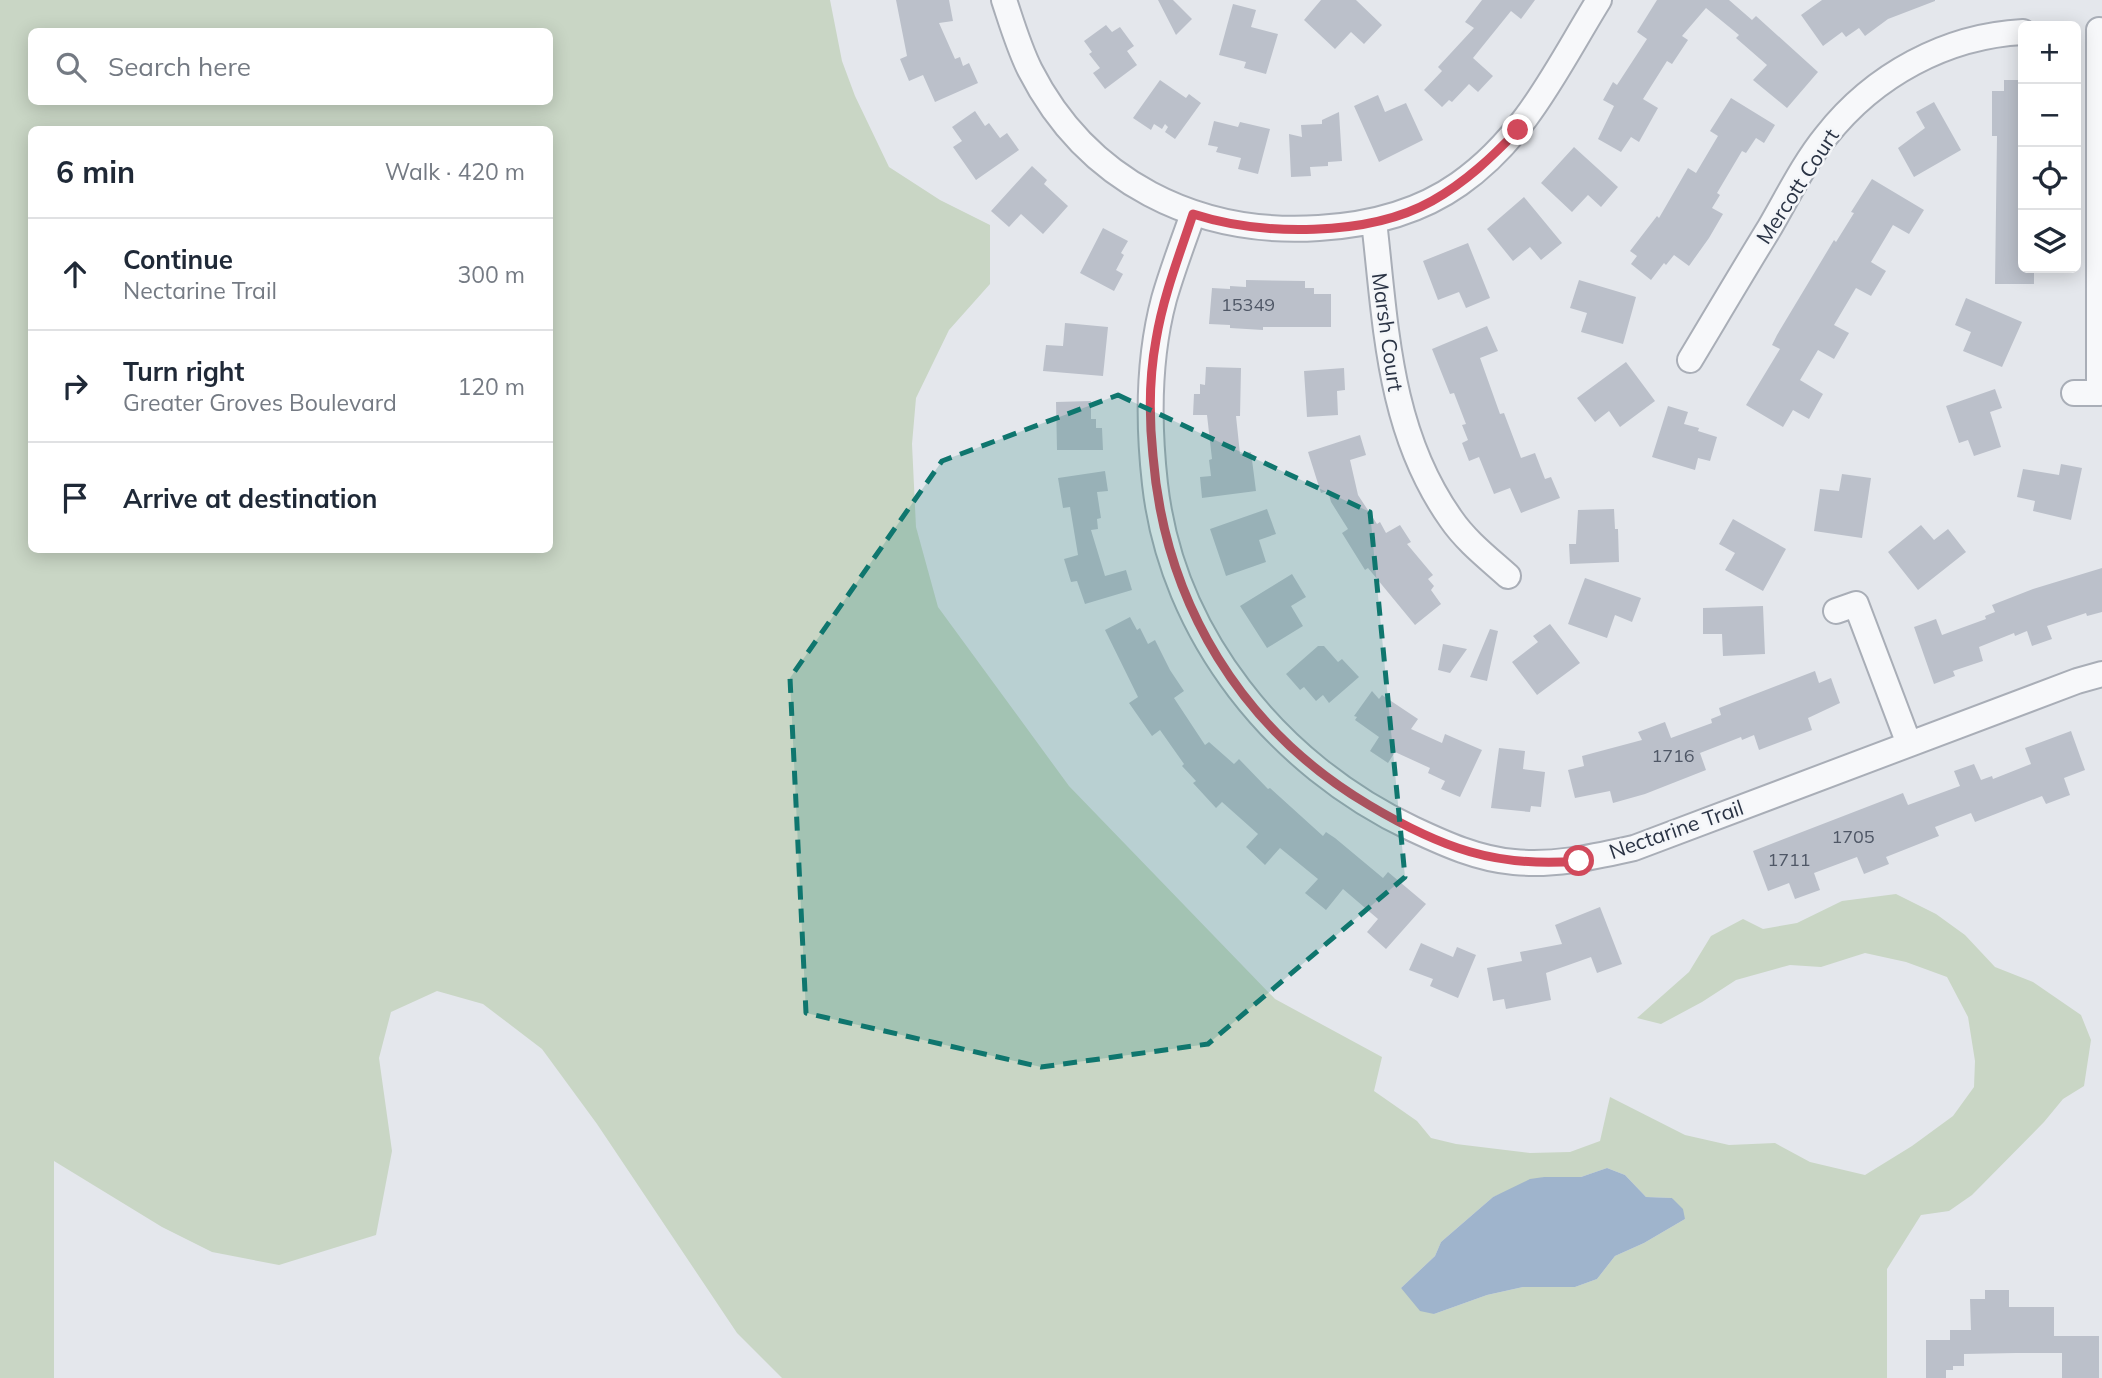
<!DOCTYPE html>
<html lang="en">
<head>
<meta charset="utf-8">
<style>
	:root { --surface:#fff; --page:#f2f2f3; --text:#1f2937; --muted:#747a83; --line:#e0e1e3 }
	body { margin:0; font-family:Mulish,sans-serif; background:var(--page); color:var(--text) }
	.controls { position:absolute; right:21px; top:21px; display:grid; overflow:hidden; border-radius:10px; box-shadow:0 4px 18px #0003 }
	.controls button { width:63px; height:63px; display:grid; place-items:center; padding:0; border:0; border-bottom:2px solid var(--line); background:var(--surface); color:var(--text); font:35px sans-serif }
	.stop { position:absolute; width:21px; height:21px; margin:-16px; border:5px solid #d1495b; border-radius:50%; background:#fff }
	.stop.end { background:#d1495b; border-color:#fff; box-shadow:0 2px 7px #0008 }
	.list { margin:0; padding:0; list-style:none }
	h2 { display:flex; justify-content:space-between; align-items:center; height:91px; margin:0; padding:0 28px; font-size:30px }
	h2 small { font-size:23px; font-weight:400; color:var(--muted) }
	.list li { display:grid; grid-template-columns:46px 1fr auto; gap:21px; align-items:center; box-sizing:border-box; height:112px; padding:0 28px; border-top:2px solid var(--line) }
	.list b { display:block; font-size:26px; white-space:nowrap }
	.list p { margin:0; font-size:23px; white-space:nowrap; color:var(--muted) }
	.list em { font-size:23px; font-style:normal; color:var(--muted) }
	.icon { flex:none; width:38px; height:38px; fill:none; stroke:currentColor; stroke-width:2; stroke-linecap:round; stroke-linejoin:round }
	.map { position:relative; flex:none; width:2102px; height:1378px; overflow:hidden }
	.search { position:absolute; background:var(--surface); box-shadow:0 4px 18px #0003; left:28px; top:28px; width:525px; height:77px; display:flex; align-items:center; gap:18px; box-sizing:border-box; padding:0 24px; border-radius:10px; color:var(--muted); font-size:26px }
	.panel { position:absolute; background:var(--surface); box-shadow:0 4px 18px #0003; left:28px; top:126px; width:525px; height:427px; border-radius:10px }
	.map>svg:first-child { display:block }
	.green { fill:#c9d6c5; fill-rule:evenodd }
	.water { fill:#9fb4cc }
	.building { fill:#bbc0ca }
	.lines { fill:none; stroke-linecap:round; stroke-linejoin:round }
	.street-casing { stroke:#a9aeb7; stroke-width:28 }
	.street { stroke:#f7f8fa; stroke-width:24 }
	.route { stroke:#d1495b; stroke-width:9 }
	.marked { fill:#0f766e; fill-opacity:0.2; stroke:#0f766e; stroke-width:5; stroke-dasharray:14 9; stroke-linejoin:round }
	.labels { text-anchor:middle; dominant-baseline:central; stroke-width:5; stroke-linejoin:round; paint-order:stroke }
	.number-label { font-size:18px; fill:#4f5766 }
	.street-label { font-size:21px; fill:#2b3445; stroke:#f4f6f9 }
</style>
</head>
<body>
<div class="map">
<svg width="2102" height="1378" viewBox="0 0 2102 1378">
	<rect width="100%" height="100%" fill="#e4e7ec"/>
	<path class="green" d="M 0,0 L 830,0 L 842,61 L 855,96 L 889,167 L 940,200 L 990,225 L 990,284 L 949,330 L 916,398 L 912,444 L 916,527 L 938,607 L 1069,786 L 1275,999 L 1382,1057 L 1374,1091 L 1417,1121 L 1431,1138 L 1456,1144 L 1530,1153 L 1570,1152 L 1600,1141 L 1610,1097 L 1685,1135 L 1729,1145 L 1775,1143 L 1810,1162 L 1865,1175 L 1912,1146 L 1953,1116 L 1974,1087 L 1975,1061 L 1968,1017 L 1947,977 L 1906,962 L 1865,953 L 1821,967 L 1790,965 L 1736,980 L 1702,1002 L 1661,1024 L 1637,1018 L 1689,972 L 1711,936 L 1743,919 L 1763,929 L 1797,923 L 1842,901 L 1896,894 L 1936,914 L 1965,935 L 1995,967 L 2033,982 L 2081,1015 L 2091,1040 L 2084,1086 L 2063,1099 L 2044,1122 L 1972,1195 L 1949,1211 L 1921,1215 L 1887,1269 L 1887,1378 L 782,1378 L 737,1333 L 597,1124 L 542,1049 L 483,1004 L 437,991 L 391,1012 L 379,1058 L 392,1151 L 376,1235 L 279,1265 L 212,1252 L 162,1227 L 54,1161 L 54,1378 L 0,1378 ZM 32,32 L 550,32 L 550,102 L 32,102 ZM 32,130 L 550,130 L 550,550 L 32,550 ZM 1607,1168 L 1625,1175 L 1646,1197 L 1672,1198 L 1685,1219 L 1644,1243 L 1615,1256 L 1597,1279 L 1575,1287 L 1523,1287 L 1487,1295 L 1434,1314 L 1401,1288 L 1435,1256 L 1441,1242 L 1493,1197 L 1544,1177 L 1581,1177 Z"/>
	<path class="water" d="M 1607,1168 L 1625,1175 L 1646,1197 L 1672,1198 L 1683,1209 L 1685,1219 L 1644,1243 L 1615,1256 L 1597,1279 L 1575,1287 L 1523,1287 L 1487,1295 L 1434,1314 L 1420,1311 L 1401,1288 L 1435,1256 L 1441,1242 L 1493,1197 L 1530,1179 L 1544,1177 L 1581,1177 Z"/>
	<path class="building" d="M 896,0 L 949,0 L 953,21 L 939,23 L 955,59 L 960,57 L 963,66 L 969,63 L 978,83 L 935,102 L 923,75 L 909,81 L 900,59 L 907,56 Z
		M 1158,0 L 1173,0 L 1192,19 L 1176,35 Z
		M 1321,0 L 1356,0 L 1382,25 L 1364,44 L 1351,32 L 1335,49 L 1304,20 Z
		M 1482,0 L 1535,0 L 1521,19 L 1511,11 L 1473,58 L 1493,76 L 1478,92 L 1469,84 L 1452,102 L 1449,100 L 1442,107 L 1424,90 L 1442,71 L 1438,67 L 1474,28 L 1465,22 Z
		M 1657,0 L 1729,0 L 1752,20 L 1756,16 L 1818,72 L 1787,108 L 1753,80 L 1767,65 L 1736,38 L 1739,35 L 1706,8 L 1682,36 L 1688,40 L 1672,64 L 1667,61 L 1643,99 L 1658,108 L 1639,142 L 1631,137 L 1621,152 L 1598,139 L 1614,106 L 1603,100 L 1613,82 L 1617,85 L 1647,39 L 1637,32 Z
		M 1822,0 L 1935,0 L 1935,1 L 1888,19 L 1865,36 L 1859,28 L 1846,37 L 1842,32 L 1823,46 L 1801,15 Z
		M 1233,4 L 1256,10 L 1251,27 L 1278,34 L 1266,74 L 1244,68 L 1246,62 L 1219,55 Z
		M 1106,25 L 1112,32 L 1120,27 L 1134,46 L 1127,51 L 1137,65 L 1105,89 L 1093,73 L 1100,68 L 1089,54 L 1092,52 L 1084,41 Z
		M 1160,80 L 1186,98 L 1189,94 L 1201,103 L 1175,139 L 1165,132 L 1168,127 L 1165,124 L 1162,129 L 1154,124 L 1151,130 L 1133,118 Z
		M 2004,80 L 2023,80 L 2023,268 L 2034,268 L 2034,284 L 1995,284 L 1997,136 L 1992,136 L 1992,91 L 2004,91 Z
		M 1378,95 L 1385,112 L 1406,103 L 1423,140 L 1379,162 L 1354,106 Z
		M 1731,98 L 1775,125 L 1764,143 L 1756,138 L 1746,153 L 1742,151 L 1717,193 L 1720,195 L 1712,208 L 1723,214 L 1709,238 L 1689,266 L 1674,255 L 1666,265 L 1664,263 L 1651,280 L 1631,264 L 1637,256 L 1630,251 L 1657,216 L 1659,218 L 1688,168 L 1696,173 L 1718,136 L 1710,131 Z
		M 1934,102 L 1961,150 L 1914,177 L 1898,148 L 1925,128 L 1916,112 Z
		M 975,111 L 985,126 L 989,123 L 1000,138 L 1007,133 L 1019,150 L 976,180 L 953,147 L 962,141 L 952,127 Z
		M 1339,112 L 1342,161 L 1328,162 L 1328,166 L 1310,167 L 1311,176 L 1291,177 L 1289,134 L 1302,137 L 1301,125 L 1322,124 L 1322,120 Z
		M 1214,121 L 1238,127 L 1240,122 L 1270,129 L 1258,174 L 1238,169 L 1241,158 L 1216,152 L 1218,147 L 1208,145 Z
		M 1574,147 L 1618,187 L 1601,207 L 1588,195 L 1572,212 L 1541,183 Z
		M 1032,166 L 1047,180 L 1044,184 L 1068,206 L 1043,234 L 1021,214 L 1009,227 L 991,211 Z
		M 1872,179 L 1924,210 L 1909,234 L 1893,225 L 1871,262 L 1886,271 L 1871,296 L 1856,288 L 1834,325 L 1849,333 L 1834,359 L 1818,350 L 1800,380 L 1823,394 L 1809,419 L 1793,410 L 1783,427 L 1746,405 L 1780,349 L 1772,345 L 1777,335 L 1834,240 L 1836,242 L 1854,213 L 1851,212 Z
		M 1524,197 L 1562,243 L 1541,260 L 1530,247 L 1513,261 L 1487,229 Z
		M 1103,228 L 1128,241 L 1121,253 L 1124,255 L 1116,270 L 1123,274 L 1114,291 L 1080,273 Z
		M 1468,243 L 1490,298 L 1466,308 L 1459,292 L 1438,300 L 1423,261 Z
		M 1246,280 L 1305,281 L 1305,288 L 1314,288 L 1314,294 L 1331,294 L 1331,327 L 1263,327 L 1263,330 L 1230,328 L 1230,325 L 1209,324 L 1212,288 L 1230,289 L 1230,286 L 1246,287 Z
		M 1579,280 L 1636,297 L 1623,344 L 1581,332 L 1587,313 L 1570,308 Z
		M 1966,298 L 2022,322 L 2002,367 L 1963,351 L 1971,332 L 1955,325 Z
		M 1065,323 L 1108,327 L 1103,376 L 1043,371 L 1046,345 L 1063,346 Z
		M 1487,326 L 1498,351 L 1480,358 L 1500,414 L 1504,413 L 1521,458 L 1535,453 L 1545,479 L 1551,477 L 1560,498 L 1521,513 L 1510,488 L 1494,494 L 1479,457 L 1469,461 L 1462,443 L 1468,440 L 1462,425 L 1466,424 L 1454,393 L 1450,394 L 1432,349 Z
		M 1626,362 L 1655,401 L 1620,427 L 1609,411 L 1595,422 L 1577,398 Z
		M 1206,367 L 1241,368 L 1240,416 L 1236,416 L 1240,454 L 1251,452 L 1256,491 L 1202,498 L 1200,477 L 1211,476 L 1209,460 L 1212,459 L 1207,415 L 1193,415 L 1194,394 L 1200,394 L 1200,384 L 1205,385 Z
		M 1344,368 L 1345,390 L 1337,391 L 1338,415 L 1307,417 L 1304,371 Z
		M 1995,389 L 2002,408 L 1990,412 L 2001,447 L 1974,456 L 1968,440 L 1959,443 L 1946,406 Z
		M 1091,401 L 1091,419 L 1096,419 L 1096,428 L 1102,428 L 1103,450 L 1057,450 L 1056,402 Z
		M 1668,406 L 1688,412 L 1684,424 L 1699,428 L 1698,431 L 1717,437 L 1710,461 L 1698,458 L 1695,470 L 1652,457 Z
		M 1360,435 L 1366,455 L 1350,460 L 1358,495 L 1377,524 L 1380,522 L 1386,533 L 1400,525 L 1411,542 L 1407,544 L 1433,575 L 1428,579 L 1434,586 L 1431,590 L 1441,604 L 1415,625 L 1368,568 L 1365,570 L 1342,533 L 1348,529 L 1331,502 L 1328,491 L 1321,493 L 1308,452 Z
		M 2061,464 L 2082,468 L 2071,520 L 2033,511 L 2035,501 L 2017,497 L 2023,469 L 2059,475 Z
		M 1105,471 L 1108,491 L 1097,492 L 1101,518 L 1097,519 L 1098,529 L 1091,530 L 1105,576 L 1126,570 L 1132,590 L 1085,604 L 1077,581 L 1071,582 L 1064,559 L 1078,555 L 1070,507 L 1063,508 L 1058,478 Z
		M 1842,474 L 1871,478 L 1862,538 L 1814,531 L 1820,489 L 1839,491 Z
		M 1267,509 L 1276,534 L 1259,540 L 1266,562 L 1226,576 L 1210,529 Z
		M 1614,509 L 1615,529 L 1618,529 L 1619,562 L 1570,564 L 1569,544 L 1576,544 L 1578,510 Z
		M 1733,519 L 1786,549 L 1763,591 L 1725,570 L 1735,553 L 1719,544 Z
		M 1921,525 L 1934,540 L 1948,529 L 1966,552 L 1918,590 L 1888,552 Z
		M 2102,568 L 2102,612 L 2087,616 L 2086,613 L 2047,626 L 2052,639 L 2032,646 L 2027,631 L 2015,636 L 2014,633 L 1979,647 L 1983,661 L 1953,671 L 1955,676 L 1934,684 L 1914,627 L 1936,619 L 1942,635 L 1986,619 L 1985,616 L 1995,612 L 1992,605 L 2033,589 Z
		M 1292,574 L 1306,597 L 1291,606 L 1303,626 L 1267,648 L 1240,606 Z
		M 1585,578 L 1641,598 L 1632,622 L 1615,615 L 1607,638 L 1568,624 Z
		M 1763,606 L 1765,654 L 1723,656 L 1722,634 L 1703,634 L 1703,608 Z
		M 1130,617 L 1137,630 L 1140,628 L 1148,644 L 1155,640 L 1170,670 L 1184,691 L 1174,698 L 1205,745 L 1209,742 L 1234,764 L 1239,759 L 1268,789 L 1270,788 L 1323,836 L 1326,832 L 1335,838 L 1383,878 L 1388,872 L 1426,904 L 1386,949 L 1367,932 L 1378,919 L 1343,889 L 1326,910 L 1305,893 L 1318,879 L 1280,848 L 1265,865 L 1246,847 L 1258,834 L 1222,802 L 1216,808 L 1193,783 L 1196,781 L 1182,766 L 1184,764 L 1160,730 L 1152,736 L 1129,703 L 1138,697 L 1105,630 Z
		M 1550,624 L 1580,663 L 1537,695 L 1512,662 L 1538,642 L 1533,636 Z
		M 1490,629 L 1498,631 L 1487,681 L 1470,677 Z
		M 1443,644 L 1467,649 L 1450,673 L 1438,670 Z
		M 1318,646 L 1324,646 L 1338,662 L 1342,659 L 1359,677 L 1329,703 L 1323,695 L 1316,701 L 1304,687 L 1300,690 L 1286,674 Z
		M 1815,671 L 1819,683 L 1831,678 L 1840,703 L 1808,718 L 1812,730 L 1759,750 L 1754,735 L 1742,740 L 1741,737 L 1700,753 L 1706,770 L 1645,794 L 1613,803 L 1610,791 L 1575,798 L 1568,770 L 1584,766 L 1582,756 L 1642,740 L 1638,732 L 1665,722 L 1671,738 L 1712,723 L 1711,719 L 1721,715 L 1719,708 Z
		M 1372,691 L 1379,699 L 1382,695 L 1418,719 L 1411,729 L 1442,743 L 1445,734 L 1482,750 L 1460,797 L 1441,789 L 1445,781 L 1428,773 L 1430,768 L 1395,752 L 1388,763 L 1370,751 L 1379,737 L 1355,720 L 1357,717 L 1354,716 Z
		M 2071,731 L 2085,770 L 2064,778 L 2070,795 L 2046,804 L 2042,796 L 1975,822 L 1971,813 L 1935,827 L 1939,836 L 1886,857 L 1889,864 L 1864,874 L 1857,857 L 1814,873 L 1820,890 L 1795,899 L 1789,883 L 1768,891 L 1753,851 L 1903,793 L 1908,805 L 1960,786 L 1954,771 L 1974,764 L 1981,780 L 1992,776 L 1993,779 L 2031,764 L 2025,748 Z
		M 1499,748 L 1525,751 L 1523,769 L 1545,772 L 1541,807 L 1531,806 L 1530,812 L 1491,808 Z
		M 1600,907 L 1622,964 L 1597,973 L 1591,957 L 1546,973 L 1551,1000 L 1506,1009 L 1504,999 L 1493,1001 L 1487,968 L 1522,961 L 1520,952 L 1562,944 L 1555,925 Z
		M 1421,943 L 1453,957 L 1457,947 L 1476,955 L 1458,998 L 1430,986 L 1433,979 L 1409,970 Z
		M 1985,1290 L 2009,1290 L 2009,1307 L 2054,1307 L 2054,1336 L 2099,1336 L 2099,1378 L 2062,1378 L 2062,1353 L 2016,1353 L 1964,1354 L 1964,1366 L 1953,1366 L 1953,1370 L 1946,1370 L 1946,1378 L 1926,1378 L 1926,1340 L 1950,1340 L 1950,1330 L 1971,1330 L 1970,1299 L 1985,1299 Z"/>
	<g class="lines">
		<defs>
			<path id="street" d="M 1004,0 C 1012,24 1019,48 1030,70 C 1087,182 1197,236 1319,228 C 1369,225 1418,213 1459,184 C 1526,137 1557,68 1599,0
				M 1193,214 C 1183,242 1172,271 1164,299 C 1148,359 1148,422 1155,484 C 1172,635 1277,765 1413,829 C 1445,844 1478,859 1514,862 C 1555,866 1593,857 1634,848 L 2077,681 L 2102,674
				M 1374,221 C 1386,325 1388,430 1451,519 C 1466,541 1488,558 1508,576
				M 1690,360 C 1717,315 1743,271 1770,227 C 1788,196 1804,163 1826,136 C 1874,75 1946,36 2023,32
				M 2074,393 L 2099,393 L 2099,30
				M 1836,611 L 1856,604 L 1909,744"/>
		</defs>
		<use href="#street" class="street-casing"/>
		<use href="#street" class="street"/>
	</g>
	<g class="lines">
		<path class="route" d="M 1518,130 C 1492,157 1466,182 1432,201 C 1368,237 1261,236 1193,214 C 1179,256 1163,297 1156,340 C 1149,378 1149,418 1153,456 C 1165,604 1242,730 1369,805 C 1441,848 1496,868 1579,861"/>
	</g>
	<path class="marked" d="M 1118,395 L 1370,512 L 1405,877 L 1208,1044 L 1041,1067 L 806,1013 L 790,678 L 942,461 Z"/>
	<g class="labels">
		<g class="number-label">
			<text x="1248" y="304">15349</text>
			<text x="1673" y="755">1716</text>
			<text x="1853" y="836">1705</text>
			<text x="1789" y="859">1711</text>
		</g>
		<g class="street-label">
			<text transform="translate(1797 186) rotate(-57)">Mercott Court</text>
			<text transform="translate(1388 332) rotate(82)">Marsh Court</text>
			<text transform="translate(1676 829) rotate(-19)">Nectarine Trail</text>
		</g>
	</g>
</svg>
<div class="controls">
<button>+</button>
<button>−</button>
<button><svg class="icon" aria-label="locate" viewBox="0 0 24 24"><circle cx="12" cy="12" r="6"/><path d="M12 2v4M12 18v4M2 12h4M18 12h4"/></svg></button>
<button><svg class="icon" aria-label="layers" viewBox="0 0 24 24"><path d="M12 4l9 5-9 5-9-5zM3 14l9 5 9-5"/></svg></button>
</div>
<div class="stop" style="left:1579px;top:861px"></div>
<div class="stop end" style="left:1518px;top:130px"></div>
<div class="search"><svg class="icon" aria-label="search" viewBox="0 0 24 24"><circle cx="10" cy="10" r="6"/><path d="M15 15l6 6"/></svg>Search here</div>
<section class="panel">
<h2>6 min<small>Walk · 420 m</small></h2>
<ul class="list">
<li><svg class="icon" aria-label="ahead" viewBox="0 0 24 24"><path d="M12 20V5M6 11l6-6 6 6"/></svg><div><b>Continue</b><p>Nectarine Trail</p></div><em>300 m</em></li>
<li><svg class="icon" aria-label="right" viewBox="0 0 24 24"><path d="M7 20v-9h11M14 6l5 5-5 5"/></svg><div><b>Turn right</b><p>Greater Groves Boulevard</p></div><em>120 m</em></li>
<li><svg class="icon" aria-label="arrive" viewBox="0 0 24 24"><path d="M6 21V4h12l-3 4 3 4H6"/></svg><div><b>Arrive at destination</b></div></li>
</ul>
</section>
</div>
</body>
</html>
